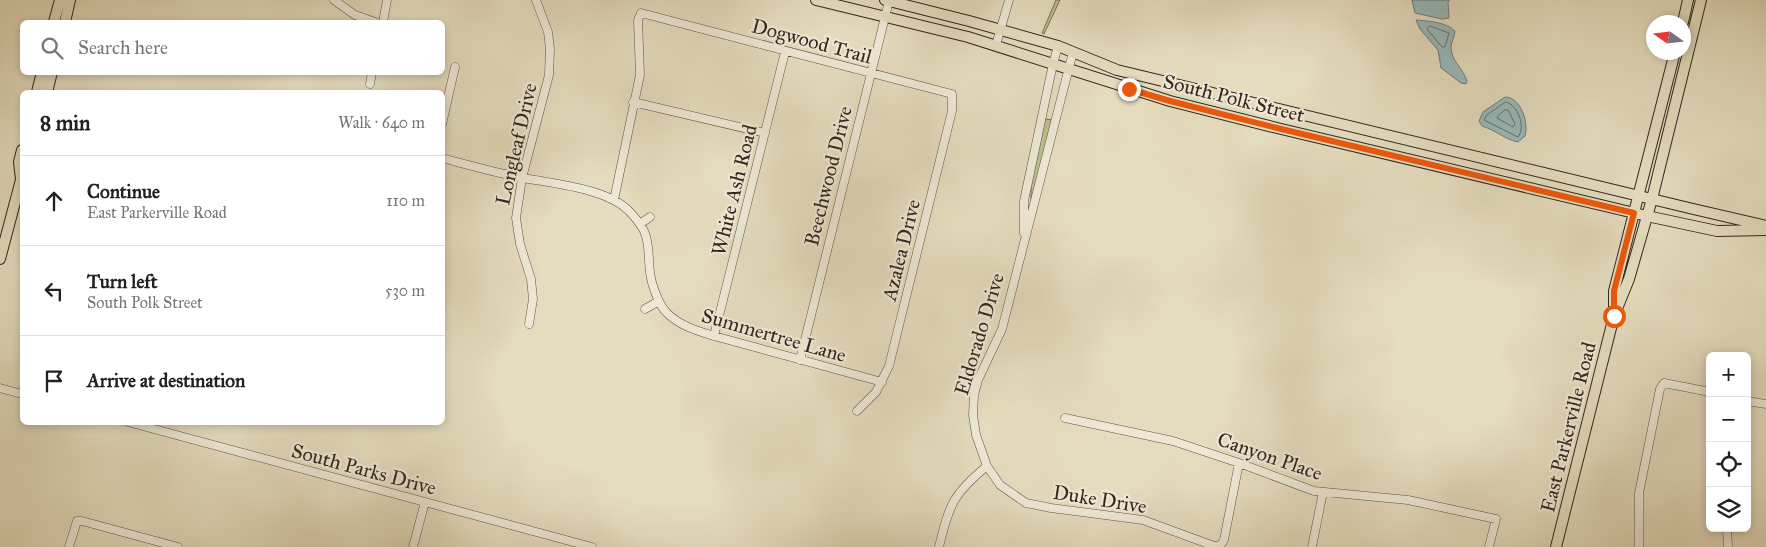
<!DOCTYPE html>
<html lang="en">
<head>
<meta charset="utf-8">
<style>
	:root { --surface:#fff; --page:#f2f2f2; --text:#202124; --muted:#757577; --line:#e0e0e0 }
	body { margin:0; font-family:"IM FELL Great Primer",serif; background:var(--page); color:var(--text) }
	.controls { position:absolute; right:15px; bottom:15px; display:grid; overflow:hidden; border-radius:8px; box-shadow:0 2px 8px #0003 }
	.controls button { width:45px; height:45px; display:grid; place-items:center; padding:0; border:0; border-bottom:1px solid var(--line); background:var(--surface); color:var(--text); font:25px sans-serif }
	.compass { position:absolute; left:1646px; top:15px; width:45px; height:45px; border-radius:50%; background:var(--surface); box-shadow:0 2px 8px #0003; rotate:284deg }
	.stop { position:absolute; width:15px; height:15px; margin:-11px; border:4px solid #ea580c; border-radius:50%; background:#fff }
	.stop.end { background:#ea580c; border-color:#fff; box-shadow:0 1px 5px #0008 }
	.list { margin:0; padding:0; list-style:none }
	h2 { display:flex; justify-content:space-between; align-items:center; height:65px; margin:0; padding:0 20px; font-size:21px }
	h2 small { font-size:16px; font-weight:400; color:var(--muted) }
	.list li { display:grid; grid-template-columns:32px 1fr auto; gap:15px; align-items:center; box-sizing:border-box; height:90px; padding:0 20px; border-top:1px solid var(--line) }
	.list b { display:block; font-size:19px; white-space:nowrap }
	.list p { margin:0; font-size:16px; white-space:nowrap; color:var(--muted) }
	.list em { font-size:16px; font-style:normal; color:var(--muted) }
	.icon { flex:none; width:28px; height:28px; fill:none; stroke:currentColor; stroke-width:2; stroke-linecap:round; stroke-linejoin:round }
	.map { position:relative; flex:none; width:1766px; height:547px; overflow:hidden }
	.search { position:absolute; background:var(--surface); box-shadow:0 2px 8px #0003; left:20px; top:20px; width:425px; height:55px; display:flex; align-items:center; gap:12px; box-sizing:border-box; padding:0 18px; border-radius:8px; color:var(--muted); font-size:19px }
	.panel { position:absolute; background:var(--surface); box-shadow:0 2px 8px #0003; left:20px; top:90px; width:425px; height:335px; border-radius:8px }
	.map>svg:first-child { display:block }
	.green { fill:#b9bf8e; stroke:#767256 }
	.water { fill:#98b9ba; stroke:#6f7e7b }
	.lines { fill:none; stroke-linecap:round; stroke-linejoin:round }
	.shore { stroke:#65706c; stroke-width:1 }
	.minor-casing { stroke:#5e5445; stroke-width:9 }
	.major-casing { stroke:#32261d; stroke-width:12 }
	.minor { stroke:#ede8d5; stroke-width:8 }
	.major { stroke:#e4dcbe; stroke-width:10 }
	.route { stroke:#ea580c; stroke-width:6 }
	.labels { text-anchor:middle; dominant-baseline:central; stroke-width:4.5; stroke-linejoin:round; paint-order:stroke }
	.street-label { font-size:20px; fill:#32261d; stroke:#ede8d5 }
</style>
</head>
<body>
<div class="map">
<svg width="1766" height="547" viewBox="0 0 1766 547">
	<rect width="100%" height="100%" fill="#e4dcbe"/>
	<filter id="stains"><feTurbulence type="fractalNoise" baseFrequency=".004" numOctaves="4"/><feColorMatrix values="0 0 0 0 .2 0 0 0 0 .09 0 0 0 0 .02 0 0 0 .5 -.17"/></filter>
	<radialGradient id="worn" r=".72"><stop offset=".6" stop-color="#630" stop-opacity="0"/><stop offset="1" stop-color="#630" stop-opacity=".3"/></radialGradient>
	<path class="green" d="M 1056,0 L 1060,0 L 1044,34 L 1042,33 Z
		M 1045,119 L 1053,120 L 1031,204 L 1031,179 Z"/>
	<path class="water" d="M 1412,0 L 1450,0 L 1448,2 L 1449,18 L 1442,19 L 1415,13 Z
		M 1416,20 C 1428,21 1446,22 1455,31 C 1455,36 1451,42 1451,47 C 1451,61 1463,68 1467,81 L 1466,84 L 1461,83 L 1441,68 L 1438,50 L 1420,29 Z
		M 1505,97 C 1521,97 1529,123 1525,136 L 1518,142 C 1506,140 1495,130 1482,126 L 1479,121 L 1483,112 Z"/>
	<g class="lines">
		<path class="shore" d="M 1430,26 L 1449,33 L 1445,47 L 1442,47 L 1427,29 Z
			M 1506,102 C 1518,105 1526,127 1518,137 L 1484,120 L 1487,115 Z
			M 1505,110 L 1508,110 L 1515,124 L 1513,127 L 1497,118 L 1498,116 Z"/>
		<defs>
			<path id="minor" d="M 334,0 L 355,15 L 375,22
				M 383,22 L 387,0
				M 996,45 L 1009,0
				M 1073,52 L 1002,329 L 978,380 L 974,395 L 973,415 L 976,435 L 987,466 L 1000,485 L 1026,503 L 1051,508 L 1143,520 L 1214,546 L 1220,546 L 1224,540 L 1239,463
				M 370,84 L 372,72
				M 633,102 L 765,133
				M 442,124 L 455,67
				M 442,158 C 469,165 496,173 524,178 C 554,184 605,188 628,210 C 634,216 640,223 644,231 C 650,243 648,258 650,272 C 651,283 659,306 667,313 C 680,326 698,331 714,336 L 882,382
				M 614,200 L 640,75 L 638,20 L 641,13 L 952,94 L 952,111 L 889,366 L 876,392 L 857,411
				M 640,224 L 650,217
				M 1024,233 L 1024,201 L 1053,64 L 1058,46
				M 645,309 L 659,301
				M 529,324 L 533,299 L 531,279 L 520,244 L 516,218 L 522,178 L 549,75 L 550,49 L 548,32 L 536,0
				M 714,336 L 785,52
				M 800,360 L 889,1
				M 0,388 L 22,394
				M 1747,401 L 1766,404
				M 1065,418 L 1173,441 L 1239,463 L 1314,491 L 1408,500 L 1496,519 L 1489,547
				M 128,422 L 592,547
				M 1727,528 L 1728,547
				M 69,547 L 77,521 L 82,521 L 178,547
				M 413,547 L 425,502
				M 939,547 C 949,505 953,494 987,466
				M 1312,547 L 1323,492
				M 1639,547 L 1639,493 L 1660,389 L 1664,383 L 1710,392"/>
			<path id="major" d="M 816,0 L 968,37 L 1170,101 L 1277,128 L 1647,216 L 1717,231 L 1766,230
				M 885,0 L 969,21 L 1058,46 L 1117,70 L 1689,208 L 1766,226
				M 54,22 L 60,0
				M 65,22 L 70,0
				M 1683,22 L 1688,0
				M 37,92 L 42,72
				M 47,92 L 52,72
				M 21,179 L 19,162 L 22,150
				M 0,259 L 22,176
				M 1614,310 L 1614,291 L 1675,52
				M 1556,547 L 1614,316 L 1629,279 L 1652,199 L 1701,0"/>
		</defs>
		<use href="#minor" class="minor-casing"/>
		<use href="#major" class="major-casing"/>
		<use href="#minor" class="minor"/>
		<use href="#major" class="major"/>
	</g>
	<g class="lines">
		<path class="route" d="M 1129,89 L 1170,101 L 1277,128 L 1634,213 L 1614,291 L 1614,316"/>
	</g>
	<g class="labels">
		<g class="street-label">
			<text transform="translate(812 41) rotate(15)">Dogwood Trail</text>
			<text transform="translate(1234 98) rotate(14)">South Polk Street</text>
			<text transform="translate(516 144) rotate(-77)">Longleaf Drive</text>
			<text transform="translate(828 176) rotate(-76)">Beechwood Drive</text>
			<text transform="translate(734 190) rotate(-76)">White Ash Road</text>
			<text transform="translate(901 250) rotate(-76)">Azalea Drive</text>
			<text transform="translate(979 334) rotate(-73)">Eldorado Drive</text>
			<text transform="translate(774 335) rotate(16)">Summertree Lane</text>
			<text transform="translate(1568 427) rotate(-76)">East Parkerville Road</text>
			<text transform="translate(1270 456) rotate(19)">Canyon Place</text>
			<text transform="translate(364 469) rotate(15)">South Parks Drive</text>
			<text transform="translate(1100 499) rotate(9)">Duke Drive</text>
		</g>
	</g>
	<rect width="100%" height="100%" filter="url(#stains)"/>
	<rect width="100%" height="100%" fill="url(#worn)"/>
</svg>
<div class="controls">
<button>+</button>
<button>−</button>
<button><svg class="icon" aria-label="locate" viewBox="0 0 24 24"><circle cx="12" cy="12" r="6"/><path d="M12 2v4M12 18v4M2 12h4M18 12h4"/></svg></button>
<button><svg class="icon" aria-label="layers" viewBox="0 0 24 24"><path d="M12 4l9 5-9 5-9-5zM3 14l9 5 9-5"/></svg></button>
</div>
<svg class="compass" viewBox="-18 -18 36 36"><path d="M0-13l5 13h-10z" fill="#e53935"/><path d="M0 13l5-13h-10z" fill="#757577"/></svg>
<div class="stop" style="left:1614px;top:316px"></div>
<div class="stop end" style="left:1129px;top:89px"></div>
<div class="search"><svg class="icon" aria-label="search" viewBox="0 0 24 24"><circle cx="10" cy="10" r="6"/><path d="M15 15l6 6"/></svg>Search here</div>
<section class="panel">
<h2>8 min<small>Walk · 640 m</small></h2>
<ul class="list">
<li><svg class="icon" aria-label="ahead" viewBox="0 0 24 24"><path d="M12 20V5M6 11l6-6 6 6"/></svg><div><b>Continue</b><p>East Parkerville Road</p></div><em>110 m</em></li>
<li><svg class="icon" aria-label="left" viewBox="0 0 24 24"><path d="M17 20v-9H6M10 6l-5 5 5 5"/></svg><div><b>Turn left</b><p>South Polk Street</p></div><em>530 m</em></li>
<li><svg class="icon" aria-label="arrive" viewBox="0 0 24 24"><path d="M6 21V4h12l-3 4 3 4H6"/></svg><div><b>Arrive at destination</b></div></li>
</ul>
</section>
</div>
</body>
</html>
